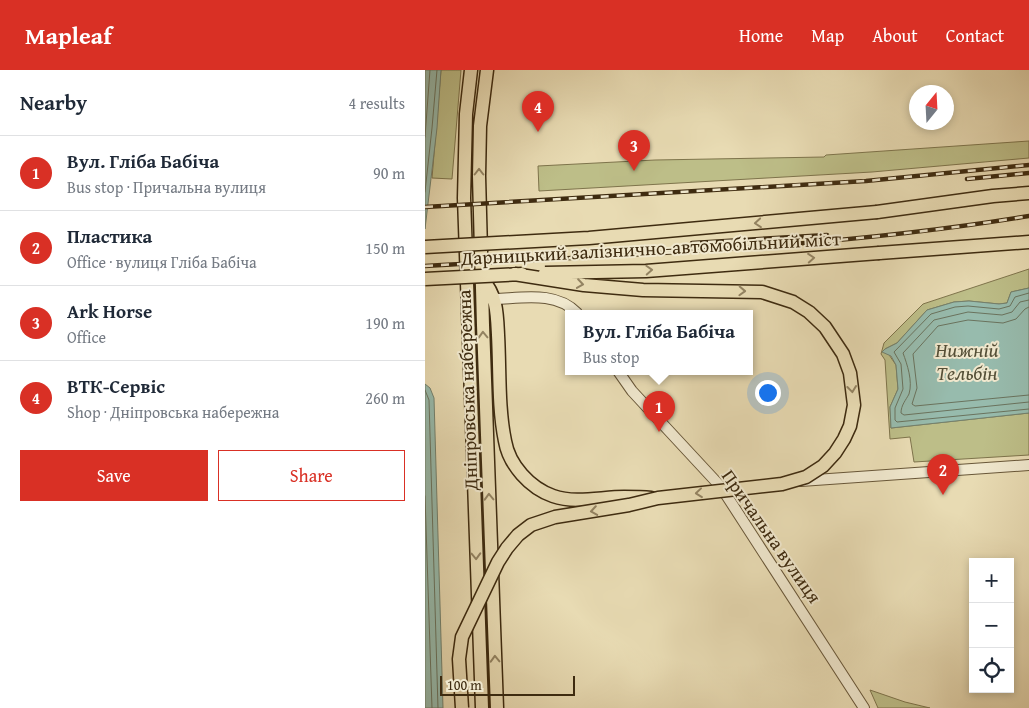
<!DOCTYPE html>
<html lang="en">
<head>
<meta charset="utf-8">
<style>
	:root { --surface:#fff; --page:#f6f6f7; --text:#1f2937; --muted:#747a83; --line:#e0e1e3; --accent:#d93025 }
	body { margin:0; font-family:"Gentium Book Plus",serif; background:var(--page); color:var(--text) }
	.controls { position:absolute; right:15px; bottom:15px; display:grid; overflow:hidden; border-radius:0px; box-shadow:0 2px 8px #0003 }
	.controls button { width:45px; height:45px; display:grid; place-items:center; padding:0; border:0; border-bottom:1px solid var(--line); background:var(--surface); color:var(--text); font:25px sans-serif }
	.compass { position:absolute; left:484px; top:15px; width:45px; height:45px; border-radius:50%; background:var(--surface); box-shadow:0 2px 8px #0003; rotate:18deg }
	.scale { position:absolute; left:15px; bottom:12px; width:135px; box-sizing:border-box; padding-left:5px; border:2px solid #3e2b10; border-top:0; font-size:14px; line-height:18px; white-space:nowrap; color:#3e2b10; -webkit-text-stroke:4px #f0e8ce; paint-order:stroke }
	.you { position:absolute; left:342px; top:322px; width:18px; height:18px; margin:-12px; border:4px solid #fff; border-radius:50%; background:#1a73e8; box-shadow:0 0 0 8px #1a73e833 }
	.badge { display:grid; place-items:center; width:32px; height:32px; border-radius:50%; background:var(--accent); color:#fff; font-size:16px; font-weight:700 }
	.pin { position:absolute; translate:-50% -41px; filter:drop-shadow(0 1px 2px #0008) }
	.pin::after { content:''; position:absolute; top:26px; width:18px; height:15px; background:inherit; clip-path:polygon(0 0,100% 0,50% 100%) }
	.popup { position:absolute; left:140px; top:240px; width:188px; height:65px; box-sizing:border-box; display:grid; place-content:center; border-radius:0px; background:var(--surface); filter:drop-shadow(0 1px 4px #0005); font-size:16px; white-space:nowrap; color:var(--muted) }
	.popup b { font-size:19px; color:var(--text) }
	.popup::after { content:''; position:absolute; left:50%; top:100%; margin-left:-10px; border:10px solid transparent; border-top-color:var(--surface) }
	.list { margin:0; padding:0; list-style:none }
	h2 { display:flex; justify-content:space-between; align-items:center; height:65px; margin:0; padding:0 20px; font-size:21px }
	h2 small { font-size:16px; font-weight:400; color:var(--muted) }
	.list li { display:grid; grid-template-columns:32px 1fr auto; gap:15px; align-items:center; box-sizing:border-box; height:75px; padding:0 20px; border-top:1px solid var(--line) }
	.list b { display:block; font-size:19px; white-space:nowrap }
	.list p { margin:0; font-size:16px; white-space:nowrap; color:var(--muted) }
	.list em { font-size:16px; font-style:normal; color:var(--muted) }
	.actions { display:flex; gap:10px; padding:15px 20px }
	.actions a { flex:1; padding:11px 0; border:1px solid var(--accent); border-radius:0px; text-align:center; font-size:18px; color:var(--accent) }
	.actions .main { background:var(--accent); color:#fff }
	.icon { flex:none; width:28px; height:28px; fill:none; stroke:currentColor; stroke-width:2; stroke-linecap:round; stroke-linejoin:round }
	.map { position:relative; flex:none; width:604px; height:638px; overflow:hidden }
	header { display:flex; align-items:center; gap:30px; box-sizing:border-box; height:70px; padding:0 25px; background:var(--accent); color:#fff }
	header strong { font-size:24px }
	nav { display:flex; gap:28px; margin-inline-start:auto; font-size:18px }
	main { display:flex }
	aside { flex:1; background:var(--surface) }
	.map>svg:first-child { display:block }
	.green { fill:#bdbe88; stroke:#7e744c }
	.water { fill:#97bbad; stroke:#73816e }
	.lines { fill:none; stroke-linecap:round; stroke-linejoin:round }
	.shore { stroke:#6a735e; stroke-width:1 }
	.minor-casing { stroke:#685739; stroke-width:12 }
	.major-casing { stroke:#3e2b10; stroke-width:15 }
	.minor { stroke:#f0e8ce; stroke-width:10 }
	.major { stroke:#e8dbb3; stroke-width:12 }
	.rail-casing { stroke:#3e2b10; stroke-width:4.5 }
	.rail { stroke:#f0e8ce; stroke-width:2.5; stroke-dasharray:8; stroke-linecap:butt }
	.major-bridge-casing { stroke:#3e2b10; stroke-width:15; stroke-linecap:butt }
	.major-bridge { stroke:#e8dbb3; stroke-width:12 }
	.oneway { stroke:#938362 }
	.labels { text-anchor:middle; dominant-baseline:central; stroke-width:4; stroke-linejoin:round; paint-order:stroke }
	.street-label { font-size:19px; fill:#3e2b10; stroke:#f0e8ce }
	.water-label { font-size:20px; font-style:italic; fill:#544f37; stroke:#f0e8ce }
</style>
</head>
<body>
<header>
<strong>Mapleaf</strong>
<nav><a>Home</a><a>Map</a><a>About</a><a>Contact</a></nav>
</header>
<main>
<aside>
<h2>Nearby<small>4 results</small></h2>
<ul class="list">
<li><span class="badge">1</span><div><b>Вул. Гліба Бабіча</b><p>Bus stop · Причальна вулиця</p></div><em>90 m</em></li>
<li><span class="badge">2</span><div><b>Пластика</b><p>Office · вулиця Гліба Бабіча</p></div><em>150 m</em></li>
<li><span class="badge">3</span><div><b>Ark Horse</b><p>Office</p></div><em>190 m</em></li>
<li><span class="badge">4</span><div><b>ВТК-Сервіс</b><p>Shop · Дніпровська набережна</p></div><em>260 m</em></li>
</ul>
<div class="actions"><a class="main">Save</a><a>Share</a></div>
</aside>
<div class="map">
<svg width="604" height="638" viewBox="0 0 604 638">
	<rect width="100%" height="100%" fill="#e8dbb3"/>
	<filter id="stains"><feTurbulence type="fractalNoise" baseFrequency=".004" numOctaves="4"/><feColorMatrix values="0 0 0 0 .2 0 0 0 0 .09 0 0 0 0 .02 0 0 0 .5 -.17"/></filter>
	<radialGradient id="worn" r=".72"><stop offset=".6" stop-color="#630" stop-opacity="0"/><stop offset="1" stop-color="#630" stop-opacity=".3"/></radialGradient>
	<path class="green" d="M 16,0 L 36,0 L 27,109 L 7,108 Z
		M 604,71 L 604,88 L 447,102 L 114,121 L 113,96 L 230,90 L 399,87 L 401,85 Z
		M 604,199 L 604,218 L 586,222 L 582,233 L 574,234 L 544,231 L 529,232 L 502,240 L 472,273 L 460,279 L 471,295 L 473,319 L 465,337 L 466,358 L 604,343 L 604,385 L 489,392 L 485,367 L 465,369 L 460,290 L 456,284 L 459,273 L 498,234 Z
		M 445,620 L 480,632 L 505,638 L 453,638 Z"/>
	<path class="water" d="M 0,0 L 16,0 L 12,58 L 0,159 Z
		M 604,218 L 604,343 L 466,358 L 465,337 L 473,319 L 471,295 L 466,286 L 457,282 L 460,279 L 472,273 L 502,240 L 529,232 L 544,231 L 574,234 L 582,233 L 586,222 Z
		M 0,314 L 5,318 L 9,328 L 18,638 L 0,638 Z"/>
	<g class="lines">
		<path class="shore" d="M 0,67 L 5,0
			M 0,122 L 7,58 L 12,0
			M 604,223 L 590,227 L 585,236 L 574,239 L 543,236 L 530,237 L 506,244 L 469,282 L 476,294 L 478,319 L 470,338 L 470,350 L 472,352 L 604,339
			M 604,230 L 595,232 L 587,242 L 577,245 L 543,242 L 509,250 L 478,283 C 482,294 488,311 484,324 C 481,330 476,335 476,343 L 479,345 L 604,332
			M 604,237 L 600,239 L 591,249 L 578,253 L 543,250 L 513,256 L 488,284 L 492,318 L 487,334 L 490,336 L 604,325
			M 0,320 L 4,330 L 13,638
			M 0,426 L 7,638"/>
		<defs>
			<path id="minor" d="M 70,229 C 98,228 131,221 152,243
				M 193,301 L 207,321 L 296,417 L 439,638
				M 376,411 L 604,395"/>
			<path id="major" d="M 46,0 L 41,44 L 39,128 L 57,638
				M 62,0 L 55,56 L 54,106 L 58,255 L 72,638
				M 452,142 L 568,126 L 604,123
				M 454,183 L 604,172
				M 57,209 C 72,225 72,244 73,265 C 75,300 73,337 80,371 C 84,395 105,418 128,426 C 151,434 176,427 199,427 C 208,427 217,427 226,428"/>
		</defs>
		<use href="#minor" class="minor-casing"/>
		<use href="#major" class="major-casing"/>
		<use href="#minor" class="minor"/>
		<use href="#major" class="major"/>
		<defs>
			<path id="rail" d="M 542,109 L 604,103
				M 0,137 L 441,111 L 604,95
				M 267,173 L 402,165
				M 0,196 C 202,184 404,179 604,146"/>
		</defs>
		<use href="#rail" class="rail-casing"/>
		<use href="#rail" class="rail"/>
		<defs>
			<path id="major-bridge" d="M 0,177 L 164,168 L 452,142
				M 120,203 L 221,201 L 454,183
				M 0,209 L 97,204
				M 37,638 L 34,589 L 37,567 L 73,492 L 82,478 L 93,465 L 106,455 L 130,447 L 204,435 L 233,428 L 357,414 L 381,407 L 398,396 L 410,383 L 419,369 L 425,356 L 429,335 L 425,303 L 418,284 L 400,257 L 384,242 L 368,232 L 337,222 L 218,220 L 159,215 L 89,204"/>
		</defs>
		<use href="#major-bridge" class="major-bridge-casing"/>
		<use href="#major-bridge" class="major-bridge"/>
	</g>
	<defs><path id="oneway-chevron" d="M-2-3.5L2.5 0L-2 3.5" fill="none" stroke-width="1.6" stroke-linecap="round" stroke-linejoin="round" transform="scale(1.25)"/></defs>
	<g class="oneway">
		<use href="#oneway-chevron" transform="translate(54 102) rotate(-90)"/>
		<use href="#oneway-chevron" transform="translate(333 153) rotate(175)"/>
		<use href="#oneway-chevron" transform="translate(386 188) rotate(-4)"/>
		<use href="#oneway-chevron" transform="translate(224 200) rotate(-3)"/>
		<use href="#oneway-chevron" transform="translate(155 214) rotate(8)"/>
		<use href="#oneway-chevron" transform="translate(317 221) rotate(2)"/>
		<use href="#oneway-chevron" transform="translate(58 265) rotate(-92)"/>
		<use href="#oneway-chevron" transform="translate(427 319) rotate(83)"/>
		<use href="#oneway-chevron" transform="translate(274 423) rotate(174)"/>
		<use href="#oneway-chevron" transform="translate(64 427) rotate(-92)"/>
		<use href="#oneway-chevron" transform="translate(169 441) rotate(171)"/>
		<use href="#oneway-chevron" transform="translate(51 486) rotate(88)"/>
		<use href="#oneway-chevron" transform="translate(70 589) rotate(-92)"/>
	</g>
	<g class="labels">
		<g class="street-label">
			<text transform="translate(226 178) rotate(-3)">Дарницький залізнично-автомобільний міст</text>
			<text transform="translate(42 320) rotate(-92)">Дніпровська набережна</text>
			<text transform="translate(347 466) rotate(55)">Причальна вулиця</text>
		</g>
		<g class="water-label">
			<text x="542" y="279">Нижній<tspan x="542" dy="23">Тельбін</tspan></text>
		</g>
	</g>
	<rect width="100%" height="100%" filter="url(#stains)"/>
	<rect width="100%" height="100%" fill="url(#worn)"/>
</svg>
<div class="controls">
<button>+</button>
<button>−</button>
<button><svg class="icon" aria-label="locate" viewBox="0 0 24 24"><circle cx="12" cy="12" r="6"/><path d="M12 2v4M12 18v4M2 12h4M18 12h4"/></svg></button>
</div>
<svg class="compass" viewBox="-18 -18 36 36"><path d="M0-13l5 13h-10z" fill="#e53935"/><path d="M0 13l5-13h-10z" fill="#747a83"/></svg>
<div class="scale">100 m</div>
<div class="you"></div>
<div class="pin badge" style="left:234px;top:362px">1</div>
<div class="popup"><b>Вул. Гліба Бабіча</b>Bus stop</div>
<div class="pin badge" style="left:518px;top:425px">2</div>
<div class="pin badge" style="left:209px;top:101px">3</div>
<div class="pin badge" style="left:113px;top:62px">4</div>
</div>
</main>
</body>
</html>
